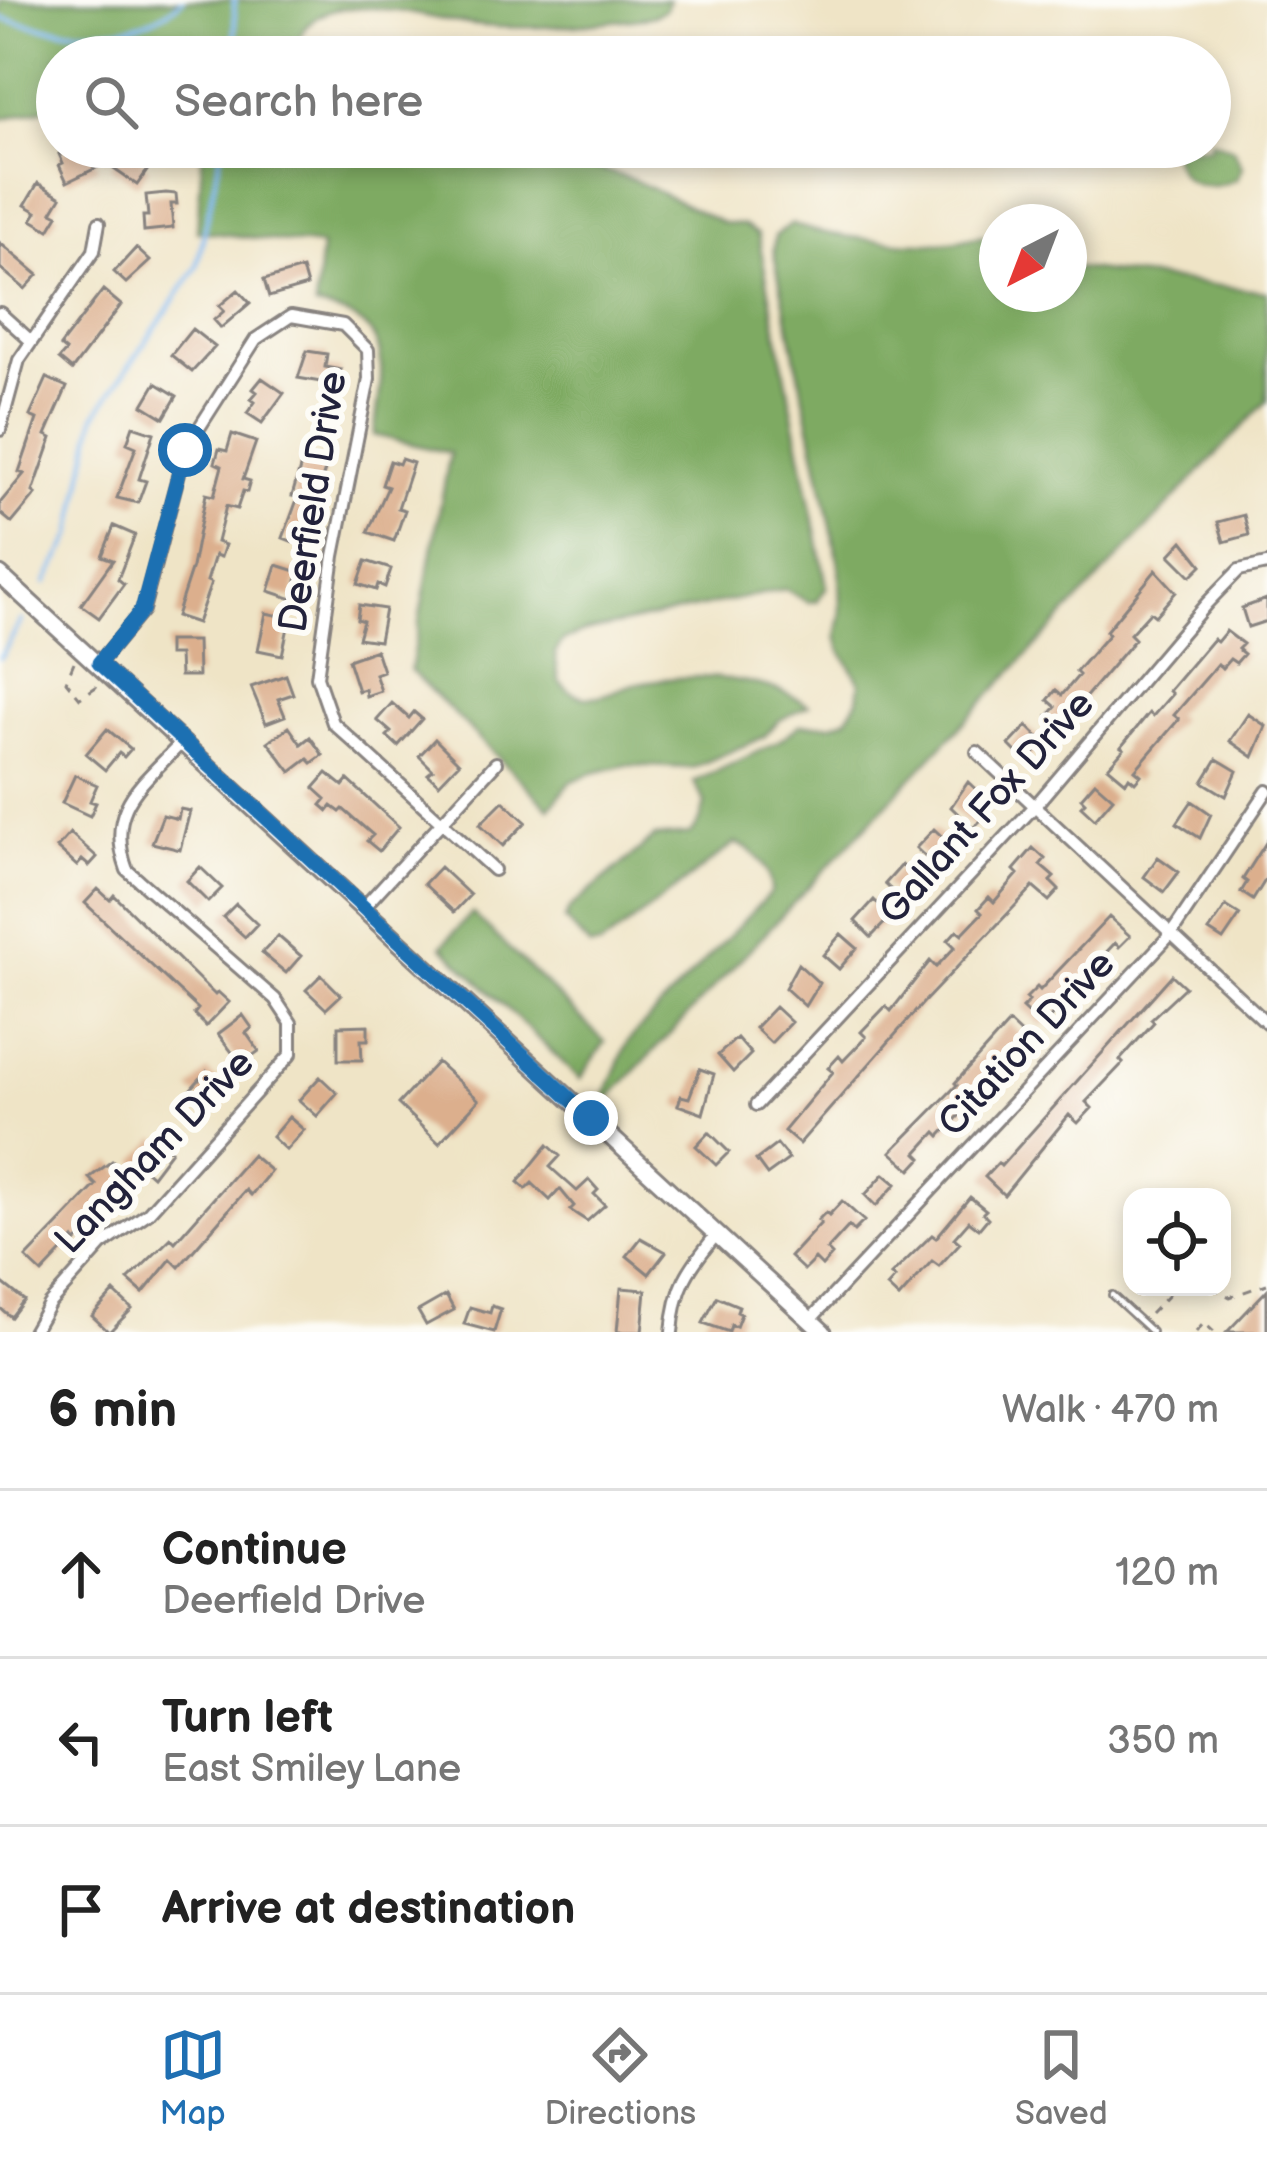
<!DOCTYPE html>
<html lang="en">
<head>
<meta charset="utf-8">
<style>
	:root { --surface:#fff; --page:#f6f6f6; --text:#222; --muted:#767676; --line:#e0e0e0; --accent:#1f6fb2 }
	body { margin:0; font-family:"Balsamiq Sans",sans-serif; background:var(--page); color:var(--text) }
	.controls { position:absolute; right:36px; bottom:36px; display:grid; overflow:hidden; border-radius:24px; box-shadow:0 6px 18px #0003 }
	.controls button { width:108px; height:108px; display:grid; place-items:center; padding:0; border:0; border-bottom:3px solid var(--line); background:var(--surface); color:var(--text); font:60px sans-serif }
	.compass { position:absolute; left:979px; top:204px; width:108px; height:108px; border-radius:50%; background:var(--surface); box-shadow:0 6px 18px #0003; rotate:222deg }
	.stop { position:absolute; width:36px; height:36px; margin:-27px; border:9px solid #1f6fb2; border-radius:50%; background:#fff }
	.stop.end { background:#1f6fb2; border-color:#fff; box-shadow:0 3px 12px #0008 }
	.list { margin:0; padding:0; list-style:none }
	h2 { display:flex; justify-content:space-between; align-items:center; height:156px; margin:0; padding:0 48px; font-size:51px }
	h2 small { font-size:39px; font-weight:400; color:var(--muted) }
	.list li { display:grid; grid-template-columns:78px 1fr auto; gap:36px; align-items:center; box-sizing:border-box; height:168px; padding:0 48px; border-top:3px solid var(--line) }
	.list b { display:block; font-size:45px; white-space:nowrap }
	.list p { margin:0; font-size:39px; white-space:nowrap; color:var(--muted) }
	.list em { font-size:39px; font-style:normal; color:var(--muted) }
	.icon { flex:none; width:66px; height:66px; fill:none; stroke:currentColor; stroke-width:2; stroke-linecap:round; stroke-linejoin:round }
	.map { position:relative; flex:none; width:1267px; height:1332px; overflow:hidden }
	.search { position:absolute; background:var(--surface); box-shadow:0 6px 18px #0003; left:36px; right:36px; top:36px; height:132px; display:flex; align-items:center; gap:30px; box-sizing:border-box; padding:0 42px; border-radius:66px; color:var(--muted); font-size:45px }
	.sheet { height:660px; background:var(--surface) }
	nav { display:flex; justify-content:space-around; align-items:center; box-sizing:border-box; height:168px; border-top:3px solid var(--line); background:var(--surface); font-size:33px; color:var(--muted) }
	nav a { display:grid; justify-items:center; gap:6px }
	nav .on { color:var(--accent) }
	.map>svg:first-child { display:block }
	.forest { fill:#7eaa62; stroke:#50664e; stroke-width:3 }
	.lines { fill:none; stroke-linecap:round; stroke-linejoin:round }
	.stream { stroke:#80b9f1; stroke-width:4.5 }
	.building { fill:#dcaf8d }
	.lane-casing { stroke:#888380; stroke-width:10 }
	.street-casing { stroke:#888380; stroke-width:16 }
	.secondary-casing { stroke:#888380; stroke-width:21 }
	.path { stroke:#888380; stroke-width:3; stroke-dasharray:9 9; stroke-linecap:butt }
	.lane { stroke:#fff; stroke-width:4.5 }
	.street { stroke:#fff; stroke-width:10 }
	.secondary { stroke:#fff; stroke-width:15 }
	.route { stroke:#1f6fb2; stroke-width:15 }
	.labels { text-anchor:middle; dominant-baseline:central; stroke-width:12; stroke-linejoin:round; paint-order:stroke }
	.street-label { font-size:39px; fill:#22223b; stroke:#fdfcf7 }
</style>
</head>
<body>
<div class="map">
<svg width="1267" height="1332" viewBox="0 0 1267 1332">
	<rect width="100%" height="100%" fill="#fdfcf7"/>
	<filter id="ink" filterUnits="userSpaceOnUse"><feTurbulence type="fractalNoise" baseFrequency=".00833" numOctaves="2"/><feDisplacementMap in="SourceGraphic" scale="24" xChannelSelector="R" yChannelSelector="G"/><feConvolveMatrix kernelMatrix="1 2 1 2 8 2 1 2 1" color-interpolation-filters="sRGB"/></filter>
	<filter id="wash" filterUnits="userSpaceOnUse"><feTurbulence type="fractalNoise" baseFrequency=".004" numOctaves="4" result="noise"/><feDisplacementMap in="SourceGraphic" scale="48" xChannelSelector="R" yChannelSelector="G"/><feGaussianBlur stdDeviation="2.7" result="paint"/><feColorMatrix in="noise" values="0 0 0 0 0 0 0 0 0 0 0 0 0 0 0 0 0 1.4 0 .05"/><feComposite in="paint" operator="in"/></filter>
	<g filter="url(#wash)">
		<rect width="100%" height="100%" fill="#efe4c6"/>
		<path class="forest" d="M 0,0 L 669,0 L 666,9 L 651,17 C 595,23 539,31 482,26 C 435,22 381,0 334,10 C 310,16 297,34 297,57 L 57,57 L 57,106 L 0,119 Z
			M 1210,140 L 1233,149 L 1242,167 L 1237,179 C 1209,192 1181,189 1173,156 L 1179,147 L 1210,147 Z
			M 203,147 L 551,147 L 561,157 L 634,180 L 723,223 L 743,225 L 758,235 L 827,587 L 817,601 L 808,602 L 785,589 L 584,632 L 564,640 L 555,653 L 559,681 C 565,688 572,694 581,696 C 601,701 617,688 635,684 C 690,672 761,675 809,705 L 778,721 L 764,737 L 692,768 L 626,765 L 589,774 L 571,782 L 549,808 L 410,670 L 450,453 L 374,435 C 382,370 400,320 315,307 L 321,246 L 197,231 Z
			M 791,224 C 828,237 911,246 951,242 C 969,240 978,234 997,238 L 997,294 L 1069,294 L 1069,267 L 1267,292 L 1267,401 L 600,1108 L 628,1041 L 771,892 C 771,868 757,851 735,843 L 601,946 L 590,947 L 565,920 L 569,909 L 655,837 L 691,834 L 700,821 L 705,803 L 694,782 L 776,743 L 800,725 L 833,724 L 847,718 L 858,699 L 860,682 L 841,651 L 837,636 L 841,617 L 840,570 L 773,249 L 775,236 Z
			M 472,913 L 605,1042 L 580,1079 L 442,946 Z"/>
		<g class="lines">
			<path class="stream" d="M 234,0 L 236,57
				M 0,18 C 54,33 138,43 182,0
				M 46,583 L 72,536 L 95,416 L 197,267 L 222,147
				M 0,658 L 22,620"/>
		</g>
		<g id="blocks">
			<path class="building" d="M 74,147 L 89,147 L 98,167 L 67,182 L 59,165 L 63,163 L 59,154 Z
				M 124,147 L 144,158 L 141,163 L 149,168 L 137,185 L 111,167 Z
				M 38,183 L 61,197 L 52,212 L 58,215 L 49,230 L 32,220 L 37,212 L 25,205 Z
				M 166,193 L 176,194 L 177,204 L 171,204 L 173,228 L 144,231 L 143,216 L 148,216 L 146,195 Z
				M 0,243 L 38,275 L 25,289 L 0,268 Z
				M 136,248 L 150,261 L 126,283 L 114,272 Z
				M 302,269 L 307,286 L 269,297 L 264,280 Z
				M 103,290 L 121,305 L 72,370 L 59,359 L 66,351 L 60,346 Z
				M 238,290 L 250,303 L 221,328 L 214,320 L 224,311 L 219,306 Z
				M 192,329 L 215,347 L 192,372 L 171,355 Z
				M 307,351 L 327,354 L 325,367 L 341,370 L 338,385 L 298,378 Z
				M 47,378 L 67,387 L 46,435 L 52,438 L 33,492 L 36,494 L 12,523 L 0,513 L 0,503 L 24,474 L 19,472 L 37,419 L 30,416 Z
				M 262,378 L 284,393 L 262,423 L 247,413 L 255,402 L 251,399 L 257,392 L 253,389 Z
				M 156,383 L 177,396 L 164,418 L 143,405 Z
				M 133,426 L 154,433 L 139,479 L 146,481 L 138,503 L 117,498 L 136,447 L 127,443 Z
				M 232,434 L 256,442 L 243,479 L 250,481 L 247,492 L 243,491 L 237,509 L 226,506 L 217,542 L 225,545 L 221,557 L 215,555 L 207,581 L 211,583 L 197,623 L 176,616 L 192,567 L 206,494 L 214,496 L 222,466 L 215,463 L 219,449 L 227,451 Z
				M 401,459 L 413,463 L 398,508 L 405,510 L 394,541 L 368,532 L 388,487 L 382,485 L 390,461 L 399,464 Z
				M 302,461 L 326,467 L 301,545 L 283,538 L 298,497 L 292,496 Z
				M 1244,515 L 1249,535 L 1224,542 L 1218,522 Z
				M 114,526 L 135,535 L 118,579 L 124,584 L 99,618 L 81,605 L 113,560 L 102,556 Z
				M 1183,541 L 1202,565 L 1191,576 L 1170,555 Z
				M 366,561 L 391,569 L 385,587 L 378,584 L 376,590 L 358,584 Z
				M 277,565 L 299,572 L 293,599 L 269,591 Z
				M 1156,570 L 1176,592 L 1155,616 L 1150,612 L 1130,634 L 1135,639 L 1060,727 L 1048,716 L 1056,707 L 1048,700 L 1056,690 L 1062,695 L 1079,675 L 1076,672 L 1109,634 L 1106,631 Z
				M 1267,599 L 1267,621 L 1248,627 L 1242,608 Z
				M 359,605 L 385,609 L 379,641 L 358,638 L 363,621 L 357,619 Z
				M 266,613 L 290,618 L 282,655 L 258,650 Z
				M 1226,631 L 1243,644 L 1238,649 L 1244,654 L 1236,663 L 1230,659 L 1222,668 L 1218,664 L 1174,715 L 1179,719 L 1135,770 L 1141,775 L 1135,782 L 1129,777 L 1126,782 L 1108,767 L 1124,749 L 1121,747 L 1149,713 L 1153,716 L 1172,694 L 1169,691 L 1213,639 L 1217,642 Z
				M 168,641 L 197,641 L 198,676 L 180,676 L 179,655 L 168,655 Z
				M 376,650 L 383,671 L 375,674 L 381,691 L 366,696 L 365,689 L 358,691 L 348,660 Z
				M 286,675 L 293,694 L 278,699 L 285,716 L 266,723 L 251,687 Z
				M 392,703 L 409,718 L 414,712 L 422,719 L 398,746 L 387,736 L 391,732 L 377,720 Z
				M 1248,714 L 1266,726 L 1253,757 L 1230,741 Z
				M 1027,726 L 1044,743 L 1026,762 L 1009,745 Z
				M 289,727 L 301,744 L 310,737 L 323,755 L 312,763 L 308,759 L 291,772 L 268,742 Z
				M 107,729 L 131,749 L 124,757 L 119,753 L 105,770 L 86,754 Z
				M 435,739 L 459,763 L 439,784 L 428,774 L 433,770 L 419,756 Z
				M 1217,759 L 1237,771 L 1226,796 L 1203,782 Z
				M 327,773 L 343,786 L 348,780 L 399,827 L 379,851 L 367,841 L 373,835 L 343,809 L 340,812 L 332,806 L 328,811 L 321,805 L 326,799 L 314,788 Z
				M 75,775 L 97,785 L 90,801 L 96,803 L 90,816 L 62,803 Z
				M 968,782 L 987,800 L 977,812 L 983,818 L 973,828 L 951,807 Z
				M 1095,782 L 1113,798 L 1095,819 L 1081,806 L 1085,802 L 1081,798 Z
				M 503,801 L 526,822 L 503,846 L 480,824 Z
				M 1192,801 L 1211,814 L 1200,838 L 1177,823 Z
				M 180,809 L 190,811 L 180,850 L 152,843 L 163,815 L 178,819 Z
				M 934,829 L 949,843 L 935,866 L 916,848 Z
				M 70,833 L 97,857 L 89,866 L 82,860 L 77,866 L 57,848 Z
				M 1267,841 L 1267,877 L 1253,900 L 1241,892 L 1247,882 L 1243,879 Z
				M 1033,848 L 1045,859 L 1040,865 L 1054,877 L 1050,881 L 1059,890 L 1049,901 L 1033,887 L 923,1003 L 799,1144 L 784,1131 L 833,1072 L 828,1068 L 839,1056 L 843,1061 L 866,1037 L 861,1032 L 886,1006 L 891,1011 L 930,961 L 936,967 L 955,947 L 948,940 L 957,930 L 962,934 L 982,913 L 978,909 L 989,897 L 994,902 L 1018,874 L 1014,870 Z
				M 1158,857 L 1179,872 L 1164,892 L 1144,877 Z
				M 902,865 L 916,879 L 903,901 L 885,884 Z
				M 200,867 L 222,888 L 208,902 L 187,881 Z
				M 440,867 L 470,895 L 454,912 L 424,884 Z
				M 98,889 L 110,900 L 114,895 L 215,995 L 218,992 L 229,1002 L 206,1026 L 194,1014 L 198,1009 L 85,903 Z
				M 874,900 L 891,916 L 871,937 L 855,921 Z
				M 236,904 L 257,924 L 245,937 L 223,917 Z
				M 1226,906 L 1240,915 L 1223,940 L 1209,931 Z
				M 1109,917 L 1130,936 L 1119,947 L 1115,943 L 1082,978 L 1086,982 L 1073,995 L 1071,993 L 1042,1027 L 1022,1008 L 1029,1001 L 1026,998 L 1037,987 L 1040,990 Z
				M 841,934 L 857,948 L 839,969 L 823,955 Z
				M 278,936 L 301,956 L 286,973 L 262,953 Z
				M 798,964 L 819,983 L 805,1006 L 785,988 Z
				M 321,975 L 341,995 L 326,1009 L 306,990 Z
				M 1172,975 L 1185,987 L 1151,1019 L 1154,1022 L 1120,1060 L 1123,1063 L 1086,1102 L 1092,1108 L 1078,1123 L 1069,1115 L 1004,1195 L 985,1177 L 998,1163 L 1001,1166 Z
				M 775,1007 L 791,1022 L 771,1043 L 755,1028 Z
				M 243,1015 L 252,1028 L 246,1033 L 259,1051 L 241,1064 L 218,1034 Z
				M 1009,1023 L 1025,1038 L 1012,1051 L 1016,1055 L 983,1085 L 986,1087 L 940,1136 L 936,1132 L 917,1153 L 922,1158 L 911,1170 L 891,1152 L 957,1085 L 955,1083 Z
				M 368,1025 L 368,1040 L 361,1040 L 362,1060 L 338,1060 L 338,1026 Z
				M 737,1038 L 751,1054 L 733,1072 L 718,1055 Z
				M 437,1062 L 479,1100 L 439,1143 L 398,1104 Z
				M 700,1069 L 714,1074 L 703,1114 L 678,1105 L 681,1096 L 689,1098 Z
				M 207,1071 L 226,1089 L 209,1107 L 190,1090 Z
				M 320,1077 L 337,1093 L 317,1116 L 299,1100 Z
				M 289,1117 L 304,1130 L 286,1150 L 272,1137 Z
				M 709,1132 L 729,1152 L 716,1165 L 696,1146 Z
				M 157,1138 L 171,1151 L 152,1176 L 135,1161 Z
				M 777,1144 L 789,1159 L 767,1175 L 756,1160 Z
				M 548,1145 L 560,1156 L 550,1167 L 577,1191 L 589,1180 L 598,1190 L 594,1194 L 605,1205 L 587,1221 L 570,1210 L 574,1206 L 560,1189 L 550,1200 L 532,1183 L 526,1189 L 518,1182 Z
				M 252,1155 L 271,1171 L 251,1195 L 246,1190 L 179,1267 L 171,1259 L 143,1293 L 128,1280 L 171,1238 L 175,1242 Z
				M 112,1161 L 132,1183 L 121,1193 L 125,1197 L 76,1242 L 74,1239 L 42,1273 L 26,1258 L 96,1185 L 89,1178 Z
				M 884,1174 L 896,1184 L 876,1206 L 865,1195 Z
				M 970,1197 L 986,1210 L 983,1213 L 988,1218 L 979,1229 L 969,1221 L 954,1238 L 960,1243 L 939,1266 L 932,1261 L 899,1298 L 887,1287 L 895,1278 L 891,1275 L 932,1235 L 936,1238 Z
				M 842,1201 L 864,1221 L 854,1231 L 849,1226 L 827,1250 L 832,1255 L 822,1266 L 815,1259 L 804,1270 L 790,1257 L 821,1223 L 818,1220 L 826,1212 L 829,1215 Z
				M 641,1238 L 666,1252 L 649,1274 L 627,1256 Z
				M 0,1281 L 24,1300 L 11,1317 L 0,1308 Z
				M 621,1288 L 646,1290 L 642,1332 L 617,1332 Z
				M 1267,1290 L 1267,1332 L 1227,1332 Z
				M 114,1292 L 132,1309 L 109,1332 L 92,1316 Z
				M 446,1295 L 454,1310 L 426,1325 L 418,1311 Z
				M 717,1297 L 739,1306 L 737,1312 L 741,1314 L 736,1327 L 731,1325 L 729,1332 L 703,1323 Z
				M 492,1306 L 501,1309 L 494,1332 L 464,1324 L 470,1307 L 490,1313 Z"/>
		</g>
	</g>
	<g filter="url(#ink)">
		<use href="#blocks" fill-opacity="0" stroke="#888380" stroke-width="3"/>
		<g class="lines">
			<defs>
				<path id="lane" d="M 1112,1295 L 1152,1332"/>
				<path id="street" d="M 0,313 L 31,341
					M 0,430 L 19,360 L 94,251 L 99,223
					M 99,663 L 143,610 L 185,450 L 256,339 L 291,316 L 343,325 L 368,350 L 369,379 L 334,556 L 317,677 L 333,723 L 494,870
					M 977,752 L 1267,1023
					M 363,908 L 496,763
					M 756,1105 L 1034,807 L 1207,603 L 1239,570 L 1267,564
					M 810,1320 L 1171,934 L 1267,791
					M 33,1332 L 49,1304 L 102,1245 L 148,1213 L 291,1054 L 291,1023 L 275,999 L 127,870 C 104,807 143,784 183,741
					M 672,1332 C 676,1286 688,1269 716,1235"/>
				<path id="secondary" d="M 0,575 L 823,1332"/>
			</defs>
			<use href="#lane" class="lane-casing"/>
			<use href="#street" class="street-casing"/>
			<use href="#secondary" class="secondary-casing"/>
			<path class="path" d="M 74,662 L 66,681 L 80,698 L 99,685
				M 1211,1287 L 1230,1297 L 1267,1284
				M 1150,1314 L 1176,1287
				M 1196,1332 L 1204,1323 L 1214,1332"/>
			<use href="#lane" class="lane"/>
			<use href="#street" class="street"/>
			<use href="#secondary" class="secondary"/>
		</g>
	</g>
	<g class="lines" filter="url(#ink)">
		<path class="route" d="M 185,450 L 142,610 L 99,663 L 591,1118"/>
	</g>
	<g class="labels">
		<g class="street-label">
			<text transform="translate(314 502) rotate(-81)">Deerfield Drive</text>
			<text transform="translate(987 808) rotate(-48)">Gallant Fox Drive</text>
			<text transform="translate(1027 1044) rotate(-47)">Citation Drive</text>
			<text transform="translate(155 1152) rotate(-46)">Langham Drive</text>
		</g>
	</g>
</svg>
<div class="controls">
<button><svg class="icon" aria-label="locate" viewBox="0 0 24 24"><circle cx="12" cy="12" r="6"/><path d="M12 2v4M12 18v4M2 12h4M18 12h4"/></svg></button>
</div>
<svg class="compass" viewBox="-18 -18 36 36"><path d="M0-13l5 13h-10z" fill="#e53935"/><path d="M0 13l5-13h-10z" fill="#767676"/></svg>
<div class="stop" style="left:185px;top:450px"></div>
<div class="stop end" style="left:591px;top:1118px"></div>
<div class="search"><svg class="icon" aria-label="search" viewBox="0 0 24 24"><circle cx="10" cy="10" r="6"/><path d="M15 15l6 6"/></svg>Search here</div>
</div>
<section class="sheet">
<h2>6 min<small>Walk · 470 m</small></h2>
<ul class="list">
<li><svg class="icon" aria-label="ahead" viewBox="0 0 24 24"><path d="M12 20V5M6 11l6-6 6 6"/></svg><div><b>Continue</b><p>Deerfield Drive</p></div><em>120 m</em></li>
<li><svg class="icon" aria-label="left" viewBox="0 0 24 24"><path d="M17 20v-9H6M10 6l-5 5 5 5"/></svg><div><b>Turn left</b><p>East Smiley Lane</p></div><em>350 m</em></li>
<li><svg class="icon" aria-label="arrive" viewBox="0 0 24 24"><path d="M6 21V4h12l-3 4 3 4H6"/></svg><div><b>Arrive at destination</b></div></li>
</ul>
</section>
<nav>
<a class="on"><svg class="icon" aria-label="map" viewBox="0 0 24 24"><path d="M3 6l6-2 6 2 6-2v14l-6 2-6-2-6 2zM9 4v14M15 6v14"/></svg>Map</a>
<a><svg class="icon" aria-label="directions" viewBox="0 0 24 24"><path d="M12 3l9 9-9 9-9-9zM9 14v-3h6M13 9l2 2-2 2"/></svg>Directions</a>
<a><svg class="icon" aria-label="saved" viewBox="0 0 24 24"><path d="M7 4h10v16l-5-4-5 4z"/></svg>Saved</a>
</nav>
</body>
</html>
